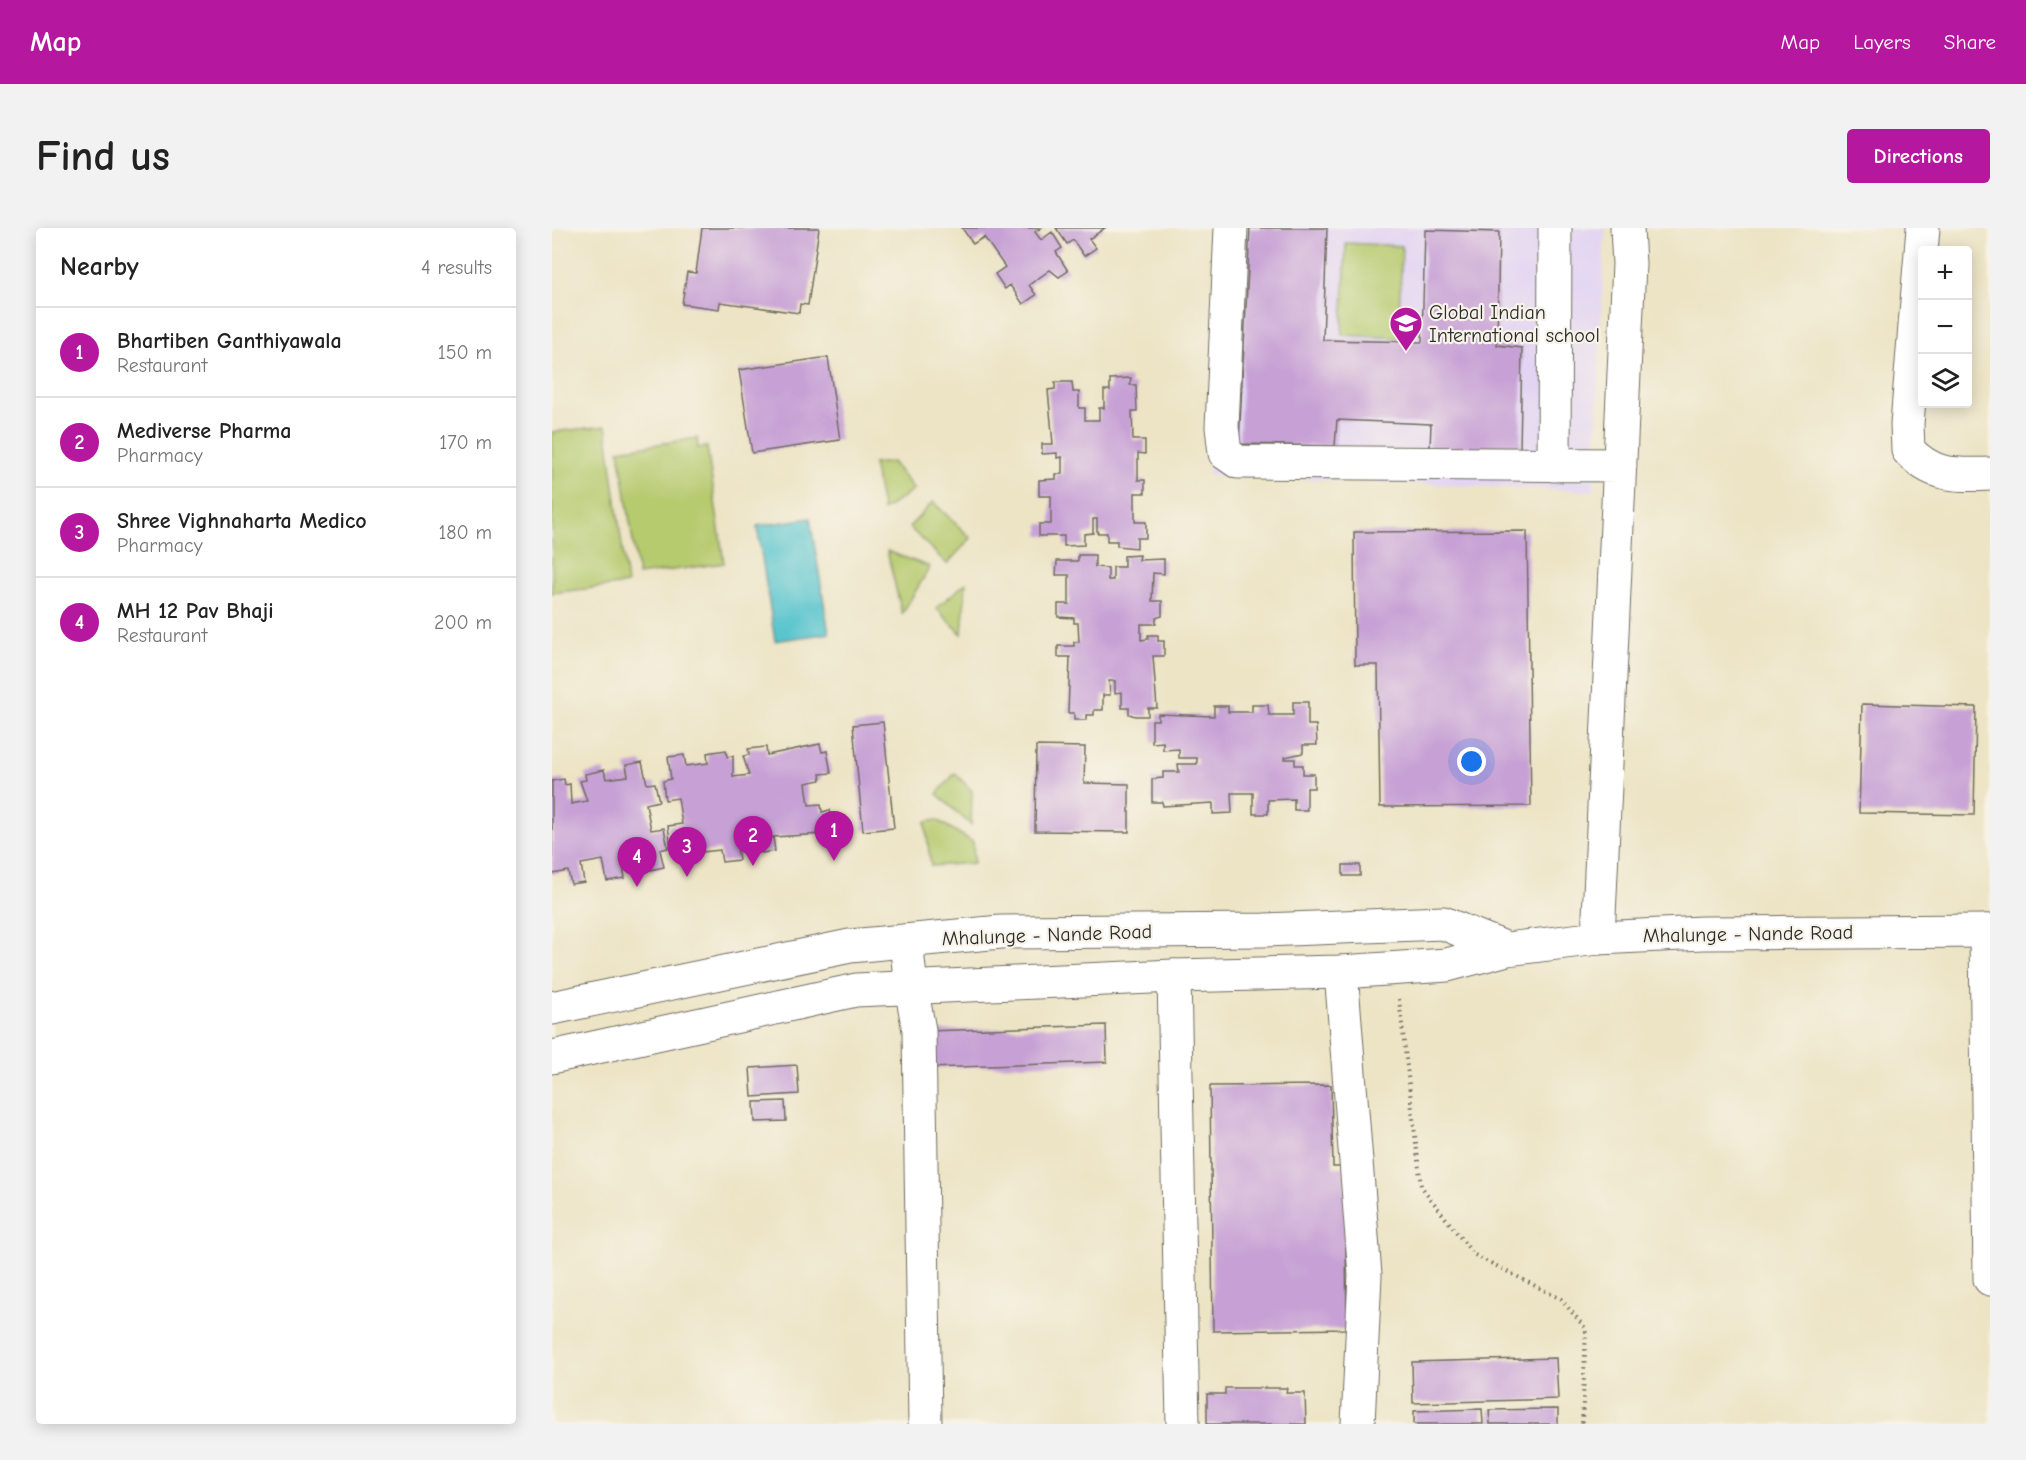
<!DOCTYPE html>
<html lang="en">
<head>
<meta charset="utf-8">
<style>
	:root { --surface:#fff; --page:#f2f2f2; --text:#222; --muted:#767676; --line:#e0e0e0; --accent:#b5179e }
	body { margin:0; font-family:"Comic Neue",sans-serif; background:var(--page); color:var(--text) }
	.controls { position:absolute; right:18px; top:18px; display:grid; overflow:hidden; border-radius:6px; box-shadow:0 3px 15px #0003 }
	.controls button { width:54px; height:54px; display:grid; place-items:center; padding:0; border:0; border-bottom:2px solid var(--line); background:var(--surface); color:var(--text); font:30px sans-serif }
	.you { position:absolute; left:920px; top:534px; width:21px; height:21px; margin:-15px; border:4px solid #fff; border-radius:50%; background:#1a73e8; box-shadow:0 0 0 9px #1a73e833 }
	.badge { display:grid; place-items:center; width:39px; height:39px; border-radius:50%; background:var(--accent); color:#fff; font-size:20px; font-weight:700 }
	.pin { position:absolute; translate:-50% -50px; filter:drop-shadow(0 2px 3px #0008) }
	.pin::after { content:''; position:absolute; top:32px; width:21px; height:18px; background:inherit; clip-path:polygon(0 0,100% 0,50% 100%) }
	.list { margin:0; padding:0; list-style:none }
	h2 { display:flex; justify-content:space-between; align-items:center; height:78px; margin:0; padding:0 24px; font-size:26px }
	h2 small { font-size:20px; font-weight:400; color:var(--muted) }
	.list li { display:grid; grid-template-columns:39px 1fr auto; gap:18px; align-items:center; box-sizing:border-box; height:90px; padding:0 24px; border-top:2px solid var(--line) }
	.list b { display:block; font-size:22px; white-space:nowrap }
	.list p { margin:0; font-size:20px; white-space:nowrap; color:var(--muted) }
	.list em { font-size:20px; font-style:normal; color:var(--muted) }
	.icon { flex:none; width:33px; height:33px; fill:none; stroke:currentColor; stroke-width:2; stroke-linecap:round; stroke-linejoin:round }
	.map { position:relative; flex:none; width:1438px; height:1196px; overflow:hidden; border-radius:6px }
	header { display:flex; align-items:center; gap:36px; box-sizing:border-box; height:84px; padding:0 30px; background:var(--accent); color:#fff }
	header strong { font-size:28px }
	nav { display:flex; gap:33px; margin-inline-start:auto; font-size:21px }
	.intro { display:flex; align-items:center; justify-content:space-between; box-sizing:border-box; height:144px; padding:0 36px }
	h1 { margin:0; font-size:42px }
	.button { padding:15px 27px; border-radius:6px; background:var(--accent); color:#fff; font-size:21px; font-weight:700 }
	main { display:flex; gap:36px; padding:0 36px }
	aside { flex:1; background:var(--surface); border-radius:6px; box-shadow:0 3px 15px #0003 }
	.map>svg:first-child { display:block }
	.built { fill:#e2d4f3 }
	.green { fill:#b6ca6e; stroke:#707a4c; stroke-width:1.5 }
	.water { fill:#57c4cd; stroke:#41787c; stroke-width:1.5 }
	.building { fill:#c7a1d5 }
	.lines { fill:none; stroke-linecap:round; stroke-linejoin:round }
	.minor-casing { stroke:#6f6c61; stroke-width:35 }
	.major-casing { stroke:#6f6c61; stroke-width:35 }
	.path { stroke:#6f6c61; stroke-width:4; stroke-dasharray:1.5 4.5; stroke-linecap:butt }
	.minor { stroke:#fff; stroke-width:33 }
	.major { stroke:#fff; stroke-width:33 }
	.labels { text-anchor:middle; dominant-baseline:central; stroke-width:4.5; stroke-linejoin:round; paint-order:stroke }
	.poi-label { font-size:20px; fill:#2b2b2b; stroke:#f7f3e8; text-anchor:start }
	.street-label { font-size:20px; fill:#2b2b2b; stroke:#f7f3e8 }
</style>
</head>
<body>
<header>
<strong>Map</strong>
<nav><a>Map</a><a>Layers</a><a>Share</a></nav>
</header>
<div class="intro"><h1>Find us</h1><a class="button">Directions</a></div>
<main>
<aside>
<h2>Nearby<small>4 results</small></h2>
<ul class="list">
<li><span class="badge">1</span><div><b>Bhartiben Ganthiyawala</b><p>Restaurant</p></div><em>150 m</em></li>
<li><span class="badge">2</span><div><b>Mediverse Pharma</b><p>Pharmacy</p></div><em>170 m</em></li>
<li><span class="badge">3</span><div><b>Shree Vighnaharta Medico</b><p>Pharmacy</p></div><em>180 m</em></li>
<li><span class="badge">4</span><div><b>MH 12 Pav Bhaji</b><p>Restaurant</p></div><em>200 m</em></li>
</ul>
</aside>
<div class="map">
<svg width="1438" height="1196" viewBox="0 0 1438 1196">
	<rect width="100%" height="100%" fill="#f7f3e8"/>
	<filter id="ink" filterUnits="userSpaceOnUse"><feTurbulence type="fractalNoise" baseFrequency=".0167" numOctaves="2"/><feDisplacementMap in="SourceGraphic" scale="12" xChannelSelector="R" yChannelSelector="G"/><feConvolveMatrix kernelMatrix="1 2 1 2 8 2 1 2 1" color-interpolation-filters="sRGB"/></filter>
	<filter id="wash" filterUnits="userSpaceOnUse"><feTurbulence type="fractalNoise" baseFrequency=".008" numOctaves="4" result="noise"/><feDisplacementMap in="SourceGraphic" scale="24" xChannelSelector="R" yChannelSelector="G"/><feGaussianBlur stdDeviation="1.35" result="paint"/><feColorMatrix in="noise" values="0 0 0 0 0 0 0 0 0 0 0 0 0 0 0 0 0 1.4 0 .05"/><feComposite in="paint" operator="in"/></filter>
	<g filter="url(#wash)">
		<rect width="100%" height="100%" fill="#ede4c5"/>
		<path class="built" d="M 666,0 L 1053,0 L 1042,263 L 656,247 Z"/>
		<path class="green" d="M 794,15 L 850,18 L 846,110 L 790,107 Z
			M 54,198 L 75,356 L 0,365 L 0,204 Z
			M 145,210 L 146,220 L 155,219 L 172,335 L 86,347 L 67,222 Z
			M 340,234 L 362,261 L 331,283 L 321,236 Z
			M 381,274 L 419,310 L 395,336 L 357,299 Z
			M 335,323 L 378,339 L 350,386 Z
			M 414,355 L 410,406 L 384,380 Z
			M 403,545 L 420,563 L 419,597 L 385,566 Z
			M 385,592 L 421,614 L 422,635 L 379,638 L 373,594 Z"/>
		<path class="water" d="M 258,290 L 277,405 L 223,413 L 205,298 Z"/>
		<g id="blocks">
			<path class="building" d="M 150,0 L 267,0 L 256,77 L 248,76 L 247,85 L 168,74 L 167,81 L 130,76 L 135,44 L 144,45 Z
				M 410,0 L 489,0 L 483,4 L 489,12 L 500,4 L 510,20 L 504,24 L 516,43 L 507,49 L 498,42 L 477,57 L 484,67 L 471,76 L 458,57 L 453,61 L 443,46 L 453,39 L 432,9 L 421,16 Z
				M 504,0 L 553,0 L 537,11 L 544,20 L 532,28 L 521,12 L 515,16 Z
				M 698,0 L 775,0 L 771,112 L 870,114 L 873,2 L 947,4 L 945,117 L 970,120 L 968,222 L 878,220 L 879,196 L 785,192 L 783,218 L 687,216 Z
				M 276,129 L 288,212 L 200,225 L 187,142 Z
				M 579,150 L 578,157 L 584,157 L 585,183 L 580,183 L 581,212 L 593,212 L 593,226 L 586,225 L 586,252 L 593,252 L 593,265 L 583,265 L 583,294 L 594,294 L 594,310 L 585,310 L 585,320 L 565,318 L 565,313 L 555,313 L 555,305 L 545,305 L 545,291 L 541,291 L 541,305 L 532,306 L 532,317 L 512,318 L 512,308 L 487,308 L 487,296 L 499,296 L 499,268 L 487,268 L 487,252 L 504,251 L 504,246 L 510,246 L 510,229 L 505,230 L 505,225 L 490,226 L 490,216 L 501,216 L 496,162 L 503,161 L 503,154 L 520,154 L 521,164 L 527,164 L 527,180 L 533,180 L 533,192 L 547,192 L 547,180 L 552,180 L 552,162 L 558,162 L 558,151 Z
				M 975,303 L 979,578 L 828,579 L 826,437 L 803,437 L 802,304 Z
				M 526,327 L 543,327 L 543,339 L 556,340 L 556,352 L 561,352 L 561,339 L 572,339 L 572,328 L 588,327 L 587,332 L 612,331 L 612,346 L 601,345 L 600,373 L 610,373 L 610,388 L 604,390 L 604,396 L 589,396 L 589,412 L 596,411 L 596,407 L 606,407 L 606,413 L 612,413 L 612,428 L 601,428 L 605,480 L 596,480 L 596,488 L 583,488 L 577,486 L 577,480 L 570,480 L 570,464 L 563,465 L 563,453 L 557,453 L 558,467 L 551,467 L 551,482 L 542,482 L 542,487 L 534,487 L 534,492 L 522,492 L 522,485 L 516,485 L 518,429 L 506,429 L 506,418 L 522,418 L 522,414 L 527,414 L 526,395 L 522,395 L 522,390 L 506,389 L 506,376 L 517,376 L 517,347 L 504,347 L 505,333 L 526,333 Z
				M 741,474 L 756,474 L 756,497 L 764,497 L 765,517 L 751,517 L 751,525 L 733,529 L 733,531 L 743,531 L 743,537 L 751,537 L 751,546 L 762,546 L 762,560 L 755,560 L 755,582 L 742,582 L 742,571 L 716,572 L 716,586 L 701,586 L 701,565 L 679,565 L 680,585 L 661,586 L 661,575 L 611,578 L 610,574 L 600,574 L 600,551 L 611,550 L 611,544 L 627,544 L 626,536 L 645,536 L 645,530 L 627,530 L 627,521 L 611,522 L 611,514 L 600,515 L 600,492 L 606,492 L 606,486 L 662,488 L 662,478 L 676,478 L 676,484 L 700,484 L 700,477 L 716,477 L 717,487 L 741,487 Z
				M 1310,476 L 1424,479 L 1422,587 L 1307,585 Z
				M 331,494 L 342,600 L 311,603 L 301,497 Z
				M 268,516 L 270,524 L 275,523 L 279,545 L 268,546 L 269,552 L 254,555 L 257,577 L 269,576 L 270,584 L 278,582 L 281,599 L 270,600 L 271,606 L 221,609 L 223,623 L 210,625 L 207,607 L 184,610 L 187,632 L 170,634 L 168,622 L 141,625 L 143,634 L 130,636 L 127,618 L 119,619 L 116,598 L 130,596 L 126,570 L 113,572 L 111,553 L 119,551 L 116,529 L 132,527 L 134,538 L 156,535 L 155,525 L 174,522 L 175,529 L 181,528 L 181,549 L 197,547 L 191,528 L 197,527 L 196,521 L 214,519 L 215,527 Z
				M 484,518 L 533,519 L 532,555 L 577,556 L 577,604 L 483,603 Z
				M 90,534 L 95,556 L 103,555 L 107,573 L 94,576 L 99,602 L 112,600 L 116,620 L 108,622 L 112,639 L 98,642 L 97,633 L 71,638 L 73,650 L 55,653 L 51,632 L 29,636 L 32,654 L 19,656 L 16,643 L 0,646 L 0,553 L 12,551 L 13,557 L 18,556 L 19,576 L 35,573 L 28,553 L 34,552 L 33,546 L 52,542 L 54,551 L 76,548 L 74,537 Z
				M 791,637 L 808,637 L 808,648 L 791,648 Z
				M 554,797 L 555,834 L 377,840 L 376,803 Z
				M 245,837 L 247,866 L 200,869 L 198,840 Z
				M 779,857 L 781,939 L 793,939 L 795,1101 L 661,1103 L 658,858 Z
				M 233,873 L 234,893 L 203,894 L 202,874 Z
				M 1004,1130 L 1006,1171 L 861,1175 L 860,1134 Z
				M 673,1160 L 735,1160 L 734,1165 L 753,1165 L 754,1196 L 655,1196 L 655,1166 L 673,1166 Z
				M 930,1181 L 931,1196 L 862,1196 L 862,1183 Z
				M 1006,1181 L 1006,1196 L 938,1196 L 937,1182 Z"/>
		</g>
	</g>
	<g filter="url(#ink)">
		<use href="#blocks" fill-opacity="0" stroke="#6f6c61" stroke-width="1.5"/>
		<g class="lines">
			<defs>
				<path id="minor" d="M 679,0 L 670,199 L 673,225 L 686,234 L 1068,237
					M 1371,0 L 1355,196 L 1356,222 C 1381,249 1403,247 1438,246
					M 1002,237 L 1003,0
					M 1434,703 L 1438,1051
					M 1046,710 L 1077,36 L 1075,0
					M 354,713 L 359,759 L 367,802 L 373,1196
					M 789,744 L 813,1047 L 806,1196
					M 622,748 L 631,1196"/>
				<path id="major" d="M 0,780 L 298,718 L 449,704 L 712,702 L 891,695 L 955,721
					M 0,829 L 304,762 L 622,748 L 789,744 L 895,737 L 955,721 L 1046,710 L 1151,705 L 1438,703"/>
			</defs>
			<use href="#minor" class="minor-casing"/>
			<use href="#major" class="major-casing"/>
			<path class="path" d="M 847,771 L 869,958 L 921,1026 L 1009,1071 L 1034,1101 L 1030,1196"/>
			<use href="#minor" class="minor"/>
			<use href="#major" class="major"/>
		</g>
	</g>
	<defs>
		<symbol id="school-pin" viewBox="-11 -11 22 30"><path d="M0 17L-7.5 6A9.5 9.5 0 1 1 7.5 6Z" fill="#b5179e" stroke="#f7f3e8"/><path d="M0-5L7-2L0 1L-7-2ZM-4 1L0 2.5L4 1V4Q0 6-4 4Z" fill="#fff"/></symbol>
	</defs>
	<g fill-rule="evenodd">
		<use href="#school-pin" x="835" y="76" width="38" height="52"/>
	</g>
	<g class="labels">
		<g class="poi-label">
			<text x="877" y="84">Global Indian<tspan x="877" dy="23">International school</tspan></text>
		</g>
		<g class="street-label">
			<text transform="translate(1196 706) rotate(-1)">Mhalunge - Nande Road</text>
			<text transform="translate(495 707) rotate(-2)">Mhalunge - Nande Road</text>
		</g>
	</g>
</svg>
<div class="controls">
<button>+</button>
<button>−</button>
<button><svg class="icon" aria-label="layers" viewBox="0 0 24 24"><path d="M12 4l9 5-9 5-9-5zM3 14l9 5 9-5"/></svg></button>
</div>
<div class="you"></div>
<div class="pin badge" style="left:282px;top:633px">1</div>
<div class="pin badge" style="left:201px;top:638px">2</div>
<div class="pin badge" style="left:135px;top:649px">3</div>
<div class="pin badge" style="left:85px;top:659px">4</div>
</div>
</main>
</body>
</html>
